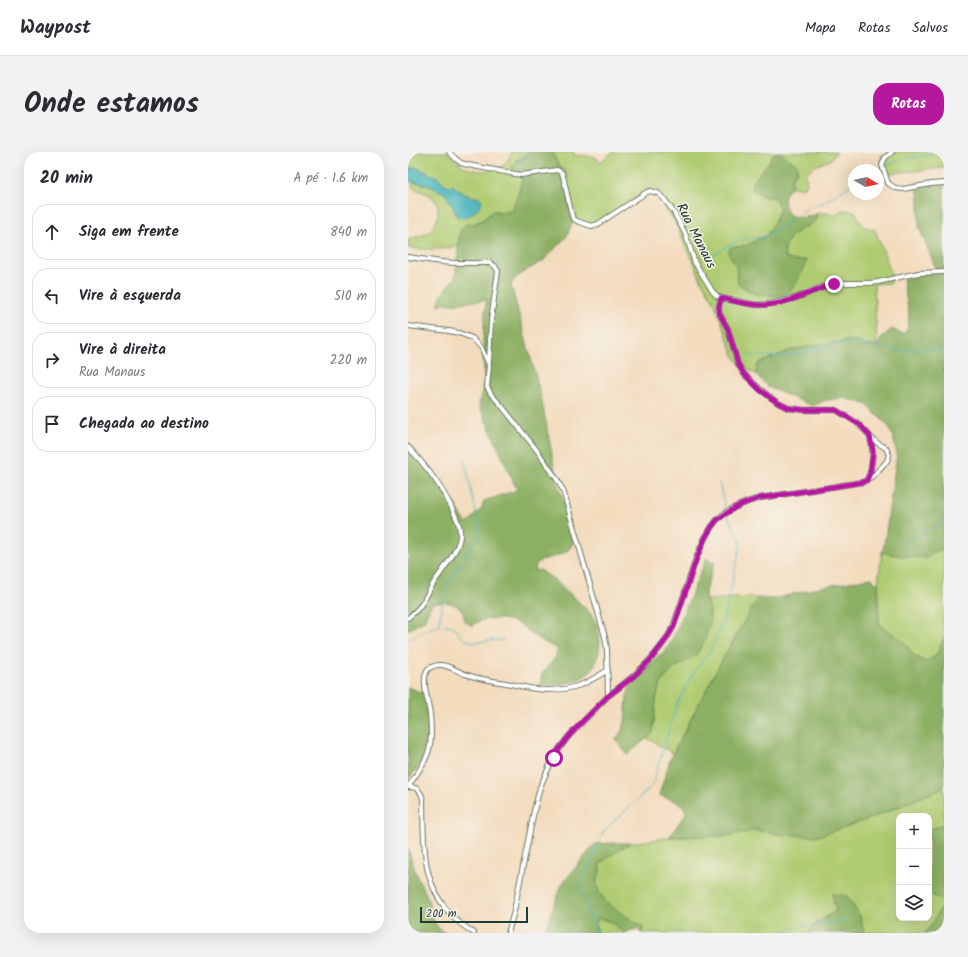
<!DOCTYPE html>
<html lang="pt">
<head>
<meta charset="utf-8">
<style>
	:root { --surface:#fff; --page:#f2f2f3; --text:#2b2b33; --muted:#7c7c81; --line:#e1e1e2; --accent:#b5179e }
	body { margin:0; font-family:Kalam,sans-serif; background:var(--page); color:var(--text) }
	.controls { position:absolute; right:12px; bottom:12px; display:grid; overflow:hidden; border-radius:8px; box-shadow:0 4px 16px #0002 }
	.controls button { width:36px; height:36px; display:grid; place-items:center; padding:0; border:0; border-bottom:1px solid var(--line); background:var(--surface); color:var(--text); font:20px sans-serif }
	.compass { position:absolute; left:440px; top:12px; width:36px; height:36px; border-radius:50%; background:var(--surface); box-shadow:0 4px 16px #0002; rotate:99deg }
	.scale { position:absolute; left:12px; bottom:10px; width:108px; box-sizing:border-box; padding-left:4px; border:2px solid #1f3d34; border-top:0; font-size:11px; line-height:14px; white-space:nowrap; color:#1f3d34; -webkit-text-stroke:3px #f7f3e8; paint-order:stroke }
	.stop { position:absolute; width:12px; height:12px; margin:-9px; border:3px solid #b5179e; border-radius:50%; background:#fff }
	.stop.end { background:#b5179e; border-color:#fff; box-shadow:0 1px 4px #0008 }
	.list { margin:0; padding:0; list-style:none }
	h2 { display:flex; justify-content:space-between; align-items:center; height:52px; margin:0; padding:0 16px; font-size:17px }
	h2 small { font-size:13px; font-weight:400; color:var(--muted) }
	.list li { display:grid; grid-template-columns:26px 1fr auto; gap:12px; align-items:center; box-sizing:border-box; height:56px; margin:0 8px 8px; padding:0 8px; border:1px solid var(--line); border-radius:16px }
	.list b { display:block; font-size:15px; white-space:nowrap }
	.list p { margin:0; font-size:13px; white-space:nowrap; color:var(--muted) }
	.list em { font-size:13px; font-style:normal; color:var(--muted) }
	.icon { flex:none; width:22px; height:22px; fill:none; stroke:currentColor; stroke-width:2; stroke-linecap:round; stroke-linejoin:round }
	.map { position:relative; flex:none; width:536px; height:781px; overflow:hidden; border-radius:16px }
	header { display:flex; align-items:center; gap:24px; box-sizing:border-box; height:56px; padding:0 20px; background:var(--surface); border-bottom:1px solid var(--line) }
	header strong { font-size:19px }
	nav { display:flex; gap:22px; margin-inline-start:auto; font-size:14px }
	.intro { display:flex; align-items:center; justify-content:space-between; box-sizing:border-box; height:96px; padding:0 24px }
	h1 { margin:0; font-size:28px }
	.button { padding:10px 18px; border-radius:16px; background:var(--accent); color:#fff; font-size:14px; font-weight:700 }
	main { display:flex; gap:24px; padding:0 24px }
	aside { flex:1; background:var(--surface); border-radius:16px; box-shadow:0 4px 16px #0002 }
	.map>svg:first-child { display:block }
	.green { fill:#b0cc72; stroke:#688453 }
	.forest { fill:#8cb064; stroke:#56764c }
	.water { fill:#44b4bb; stroke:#327878 }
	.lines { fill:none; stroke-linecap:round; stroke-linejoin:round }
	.stream { stroke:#44b4bb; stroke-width:1 }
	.minor-casing { stroke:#697464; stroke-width:6 }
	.minor { stroke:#fff; stroke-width:4 }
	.route { stroke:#b5179e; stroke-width:5 }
	.labels { text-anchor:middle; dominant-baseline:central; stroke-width:3; stroke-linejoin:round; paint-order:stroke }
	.street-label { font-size:14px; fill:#1f3d34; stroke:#f7f3e8 }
</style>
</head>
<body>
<header>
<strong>Waypost</strong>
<nav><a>Mapa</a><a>Rotas</a><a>Salvos</a></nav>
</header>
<div class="intro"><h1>Onde estamos</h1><a class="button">Rotas</a></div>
<main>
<aside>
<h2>20 min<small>A pé · 1.6 km</small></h2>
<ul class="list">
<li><svg class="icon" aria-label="ahead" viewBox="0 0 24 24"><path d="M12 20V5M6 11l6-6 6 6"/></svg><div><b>Siga em frente</b></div><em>840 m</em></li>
<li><svg class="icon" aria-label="left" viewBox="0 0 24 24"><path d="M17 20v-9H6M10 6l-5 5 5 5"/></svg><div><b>Vire à esquerda</b></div><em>510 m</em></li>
<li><svg class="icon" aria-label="right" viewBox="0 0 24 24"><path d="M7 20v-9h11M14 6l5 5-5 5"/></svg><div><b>Vire à direita</b><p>Rua Manaus</p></div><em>220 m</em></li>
<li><svg class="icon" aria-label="arrive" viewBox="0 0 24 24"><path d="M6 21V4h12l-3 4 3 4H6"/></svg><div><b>Chegada ao destino</b></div></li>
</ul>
</aside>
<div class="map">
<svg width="536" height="781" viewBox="0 0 536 781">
	<rect width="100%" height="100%" fill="#f7f3e8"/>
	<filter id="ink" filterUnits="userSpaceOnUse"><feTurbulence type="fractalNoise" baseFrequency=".025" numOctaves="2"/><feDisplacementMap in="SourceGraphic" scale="8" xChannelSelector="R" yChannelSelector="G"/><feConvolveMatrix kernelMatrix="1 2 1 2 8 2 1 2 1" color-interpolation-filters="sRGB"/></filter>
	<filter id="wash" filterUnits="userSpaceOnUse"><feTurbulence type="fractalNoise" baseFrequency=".012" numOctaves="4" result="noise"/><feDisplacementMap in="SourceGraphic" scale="16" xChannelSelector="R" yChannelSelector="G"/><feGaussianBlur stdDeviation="0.9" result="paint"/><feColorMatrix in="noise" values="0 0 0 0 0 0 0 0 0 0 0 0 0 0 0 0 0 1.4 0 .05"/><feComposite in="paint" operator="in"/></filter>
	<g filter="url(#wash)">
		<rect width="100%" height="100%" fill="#f3dbbd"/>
		<path class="green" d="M 0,0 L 40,0 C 46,6 52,13 59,16 C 68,20 88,20 96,13 C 99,10 102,4 104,0 L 123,0 L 121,3 L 107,9 L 113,19 L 114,27 L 108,50 L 101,60 L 85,59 L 76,67 L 63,73 L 52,80 L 50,94 C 33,98 17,98 0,96 L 0,88 C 6,85 12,85 18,82 C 29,76 35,55 25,46 C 20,41 12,39 5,36 L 4,30 C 11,31 33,36 38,42 C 43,48 46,58 49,65 L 54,66 L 65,61 L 69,45 C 60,44 53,40 45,34 L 41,34 L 36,32 L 31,26 L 15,19 L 8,15 L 0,17 Z
			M 147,0 L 166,0 L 166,3 L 188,5 L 192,10 L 205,0 L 429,0 L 422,8 L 405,15 L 397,23 L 399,30 L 397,35 L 390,36 L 383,35 L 383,28 L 389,19 L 364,3 L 362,9 L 344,32 L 355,44 L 367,46 L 372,57 L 367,69 L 359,83 L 338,94 L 323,95 L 321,100 L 328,114 L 330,131 L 335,135 L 343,140 L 355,144 L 364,143 L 398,108 C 390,109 384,110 377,105 C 375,94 381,84 391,78 C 395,76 402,74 405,70 C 407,69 408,67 409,65 L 408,62 C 415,60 420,60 426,64 L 433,58 L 447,59 C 452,71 455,76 467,78 L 483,120 L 483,131 L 466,132 L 469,194 L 458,195 L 452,191 L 349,216 L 348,222 L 334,215 L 326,204 L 306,150 L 293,128 L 285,108 L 278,97 L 270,76 L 249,42 L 239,38 L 186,75 L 179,74 L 165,70 L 161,50 L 157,19 L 150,13 L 145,2 Z
			M 485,0 L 536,0 L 536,16 L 475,22 L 473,4 Z
			M 536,396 L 536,485 L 532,496 L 528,504 L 518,510 L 505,503 L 497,492 L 488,484 L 471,473 L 470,431 L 474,400 L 493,404 L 523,401 Z
			M 342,445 L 350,446 L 308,519 L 265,601 L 257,597 L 239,586 L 245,580 L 248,547 L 251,536 L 256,527 L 267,516 L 276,510 L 298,448 Z
			M 536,636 L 536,672 L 521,678 L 521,664 L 491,664 L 491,766 L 521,766 L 521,741 L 536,750 L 536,753 L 531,759 L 526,770 L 517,781 L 456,781 L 452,764 L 425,742 L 428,759 L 409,771 L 399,781 L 233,781 L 234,775 C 221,766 192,751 189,734 C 187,728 191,725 192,719 C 192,717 192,715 191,713 L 200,705 L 222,691 L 266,685 L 318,684 L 348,678 L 376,683 L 464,666 L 506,648 Z
			M 190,766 C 201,768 208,774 217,781 L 190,781 L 188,773 Z"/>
		<path class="forest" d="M 123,0 L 147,0 L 145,2 L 150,13 L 157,19 L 161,50 L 165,70 L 158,85 L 135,109 L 119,118 L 106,127 L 103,133 L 133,244 L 149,329 L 166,385 C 165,389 164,394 161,397 C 152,406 137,404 128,412 L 127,419 L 132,418 C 148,428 160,440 174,453 C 177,456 182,460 184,464 C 195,480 195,506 181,520 C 176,526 167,529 159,531 C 151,533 141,532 132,532 L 134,522 L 147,506 L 150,497 C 143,493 135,490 128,485 C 122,482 118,477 113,473 C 102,466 74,463 65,474 L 56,469 L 55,459 C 43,448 39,451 24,451 L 16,469 L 0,478 L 0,290 L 29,325 L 59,372 L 74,356 L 76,349 L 109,338 L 71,253 L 76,229 L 75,188 L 78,148 L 30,153 C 31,145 41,131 47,126 L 52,80 L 58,72 C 69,74 78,66 85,59 L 101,60 C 109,48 116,33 113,19 L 108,20 L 104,15 C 110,5 116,7 123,0 Z
			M 372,0 L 389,13 L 389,19 L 383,28 L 383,35 C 377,42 375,44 377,54 C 380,70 397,66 408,62 L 409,65 C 408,67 407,69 405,70 C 403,72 399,74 397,75 C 385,81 374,91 377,105 C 384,110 391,109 399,108 L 388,132 L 378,143 C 371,143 361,145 355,144 C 347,144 336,136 330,131 L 328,114 L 320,100 L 323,95 L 338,94 L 359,83 L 367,69 L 372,57 L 367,46 L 355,44 L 345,38 L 343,32 L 362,9 L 364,3 Z
			M 536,30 L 536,396 L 523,401 L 519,406 L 493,404 L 474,400 L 476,393 L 489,302 L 485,285 L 481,275 L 458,252 L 436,246 L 418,248 L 405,254 L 360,235 L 348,222 L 349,215 L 351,211 L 380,199 L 408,193 L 448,188 L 458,195 L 470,194 L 473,186 L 484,177 L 494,182 L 499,179 L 501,163 L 495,127 L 528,117 L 511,75 L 511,45 L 508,32 Z
			M 298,407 L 307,410 L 297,440 L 298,449 L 302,459 L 302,470 L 297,488 L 288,503 L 267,516 L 256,527 L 251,536 L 248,547 L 245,581 L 219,603 L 208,587 L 213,580 L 217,570 L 219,544 L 223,533 L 237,515 L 258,498 L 267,482 Z
			M 464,426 L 467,431 L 470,431 L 471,473 L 488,484 L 498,492 L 505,503 L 517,510 L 528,504 L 532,496 L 536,485 L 536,636 L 506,648 L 464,666 L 411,684 L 376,683 L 348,678 L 318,684 L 261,685 L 278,661 L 276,655 L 270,650 L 251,643 L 262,608 L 308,519 L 350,446 L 366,447 L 413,435 Z
			M 0,535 L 14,541 C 18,552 23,580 21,593 C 19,605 8,618 0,627 Z
			M 536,672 L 536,750 L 521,741 L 521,678 Z
			M 207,691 L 222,691 L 200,705 L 191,713 C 192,715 192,717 192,719 C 192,725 187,728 189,734 C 192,751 221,766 235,775 L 233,781 L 229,777 L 224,778 L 217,781 C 208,774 201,768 190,766 L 188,773 L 190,781 L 140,781 L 138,775 L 154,732 L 187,692 Z
			M 0,697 C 3,707 6,717 10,727 C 13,733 18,740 20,747 C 24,759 24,777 39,781 L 0,781 Z
			M 424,742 L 439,744 L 452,764 L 456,781 L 399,781 L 409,771 L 428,759 Z
			M 536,753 L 536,781 L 517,781 L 526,770 L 531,759 Z"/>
		<path class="water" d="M 8,15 L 15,19 L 31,26 L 36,32 L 41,34 L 45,33 C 50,38 56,43 63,45 C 66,46 69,45 73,47 L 74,50 C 70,59 59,68 49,65 L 46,57 L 37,41 L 16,32 L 4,30 L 0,28 L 0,17 Z"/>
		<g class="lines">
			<path class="stream" d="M 109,13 L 124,0
				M 476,15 C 495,5 515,3 536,3
				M 305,103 C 314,98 326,89 336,87 C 342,86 349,87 355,85 L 386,66 L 402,54 L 414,51 L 446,31
				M 340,203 L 375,205 L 433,192 C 453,190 471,196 489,198 C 505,200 521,194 536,199
				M 311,331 L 318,359
				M 493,393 L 528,374 L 536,371
				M 31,474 L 35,447 L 38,438 L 43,427 L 71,384 L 72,378 L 56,306
				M 0,487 C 9,482 38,467 47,476 C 52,481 52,487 60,489 C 71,492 84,487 95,488
				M 189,781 L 173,740 L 174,731 L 195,680 L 244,634 L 269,551 L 288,517 L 302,499 L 312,477 L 319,454 L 332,396 L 332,388 L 319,362
				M 373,781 C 392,771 415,774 436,769"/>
		</g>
	</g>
	<g filter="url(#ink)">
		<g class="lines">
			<defs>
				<path id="minor" d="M 41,0 L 48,7 L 53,11 L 60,13 L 113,23 L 149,18 L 154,21 L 155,24 L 164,64 L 166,67 L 169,69 L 183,74 L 190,72 L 239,40 L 242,39 L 250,41 L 257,48 L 265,59 L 277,81 L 287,111 L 305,140 L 309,144 L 313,146 L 348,153 L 362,152 L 388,146 L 409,137 L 426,132 L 432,131 L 462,131 L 470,130 L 510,121 L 536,120
					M 484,0 L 477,6 L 474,13 L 480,31 L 487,36 L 495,37 L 523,32 L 536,31
					M 0,105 L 33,110 L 47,111 L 82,111 L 87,114 L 90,119 L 83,168 L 81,210
					M 0,174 L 41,179 L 51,181 L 64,186 L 73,195 L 81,213 L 79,235 L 83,242 L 93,253 L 131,301 L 148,326 L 155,338 L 197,485 L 199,497 L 200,544 L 161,584 L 151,597 L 141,615 L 132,635 L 126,659 L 106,759 L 100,781
					M 0,295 C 19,315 36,337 47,363 C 50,370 53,376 52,384 C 51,398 35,417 27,429 C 22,436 19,443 15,450 C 11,456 6,461 0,466
					M 459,328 C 465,315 466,298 462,285
					M 200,544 C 218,531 234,518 248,501 C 253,495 258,488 262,481 C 267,472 269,462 273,452 C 281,429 292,386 309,368 C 320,357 337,350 352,346 L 455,330 L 465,324 L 479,309 L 481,303 L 478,296 L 468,290 L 448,270 L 428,258 L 396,258 L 380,256 L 370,251 L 352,237 L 336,222 L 330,212 L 320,177 L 311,161 L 311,154 L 313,146
					M 0,635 C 7,624 16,613 20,601 C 24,591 23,573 22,562 C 21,551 12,527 20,517 C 23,515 28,513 31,513 C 40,512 48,519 57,522 C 70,527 84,529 98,531 C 112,534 126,538 140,538 C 166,538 178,532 200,518
					M 0,635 C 10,635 12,638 15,647 C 16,692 12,732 46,766 C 52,772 59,776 66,781"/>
			</defs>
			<use href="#minor" class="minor-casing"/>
			<use href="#minor" class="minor"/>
		</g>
	</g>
	<g class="lines" filter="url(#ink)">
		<path class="route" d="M 146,606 L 151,597 L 161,584 L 174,570 L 200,544 L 226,524 L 243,507 L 257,489 L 266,474 L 288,408 L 297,386 L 303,376 L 309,368 L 316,363 L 328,355 L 340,350 L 352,346 L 430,334 L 455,330 L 459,328 L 462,321 L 465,300 L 462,284 L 452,273 L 428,258 L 396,258 L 380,256 L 370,251 L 352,238 L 336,222 L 330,212 L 320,177 L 311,161 L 311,154 L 313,146 C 327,149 342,154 357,153 C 380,152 403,139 426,132"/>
	</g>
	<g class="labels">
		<g class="street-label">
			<text transform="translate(288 84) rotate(63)">Rua Manaus</text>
		</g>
	</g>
</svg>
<div class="controls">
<button>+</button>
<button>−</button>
<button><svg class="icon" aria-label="layers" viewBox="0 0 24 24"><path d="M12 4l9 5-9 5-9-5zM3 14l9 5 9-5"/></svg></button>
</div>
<svg class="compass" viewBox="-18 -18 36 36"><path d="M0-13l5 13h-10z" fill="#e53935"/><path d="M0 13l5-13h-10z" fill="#7c7c81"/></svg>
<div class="scale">200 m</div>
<div class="stop" style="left:146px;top:606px"></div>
<div class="stop end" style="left:426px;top:132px"></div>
</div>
</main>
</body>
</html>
